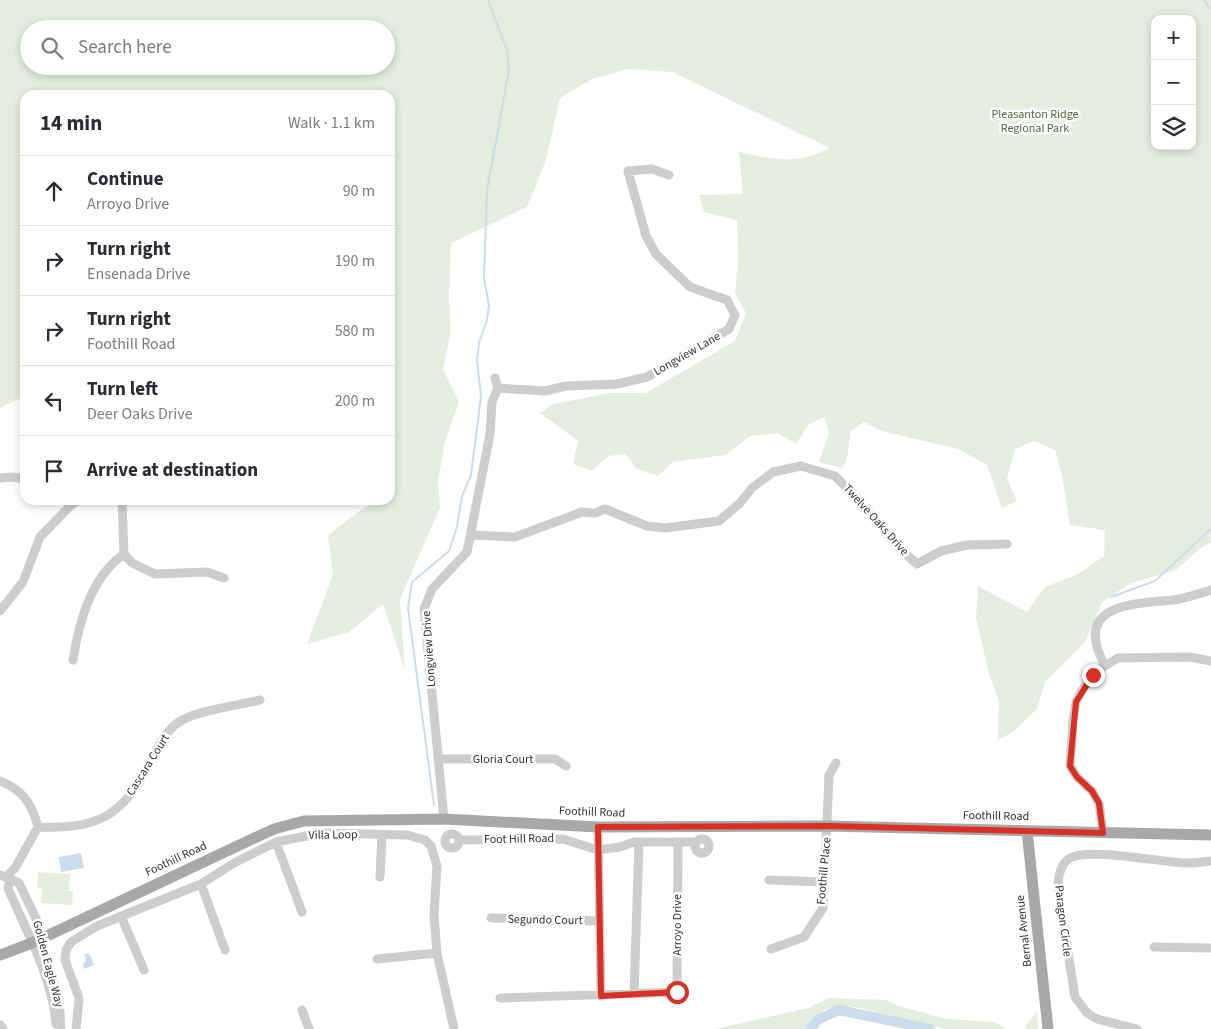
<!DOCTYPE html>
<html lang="en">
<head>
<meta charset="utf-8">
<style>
	:root { --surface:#fff; --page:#f7f7f7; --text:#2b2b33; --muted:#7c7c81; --line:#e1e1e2 }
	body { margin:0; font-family:"Source Sans 3",sans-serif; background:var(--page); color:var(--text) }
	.controls { position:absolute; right:15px; top:15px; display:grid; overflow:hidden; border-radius:10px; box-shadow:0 2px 8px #0003 }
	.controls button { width:45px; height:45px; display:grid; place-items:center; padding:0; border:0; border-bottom:1px solid var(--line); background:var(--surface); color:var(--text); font:25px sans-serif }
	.stop { position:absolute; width:15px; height:15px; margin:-11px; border:4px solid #d93025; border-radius:50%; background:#fff }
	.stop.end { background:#d93025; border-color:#fff; box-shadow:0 1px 5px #0008 }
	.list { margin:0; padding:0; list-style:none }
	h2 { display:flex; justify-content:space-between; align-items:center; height:65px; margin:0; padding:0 20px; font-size:21px }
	h2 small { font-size:16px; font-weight:400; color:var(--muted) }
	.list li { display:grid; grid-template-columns:32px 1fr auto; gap:15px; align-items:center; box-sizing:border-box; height:70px; padding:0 20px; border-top:1px solid var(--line) }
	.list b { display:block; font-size:19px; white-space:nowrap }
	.list p { margin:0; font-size:16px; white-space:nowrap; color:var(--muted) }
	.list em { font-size:16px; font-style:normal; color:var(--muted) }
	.icon { flex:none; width:28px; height:28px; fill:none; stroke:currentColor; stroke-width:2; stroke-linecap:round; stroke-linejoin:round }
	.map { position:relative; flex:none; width:1211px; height:1029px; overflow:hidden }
	.search { position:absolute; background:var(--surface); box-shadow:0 2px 8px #0003; left:20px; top:20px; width:375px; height:55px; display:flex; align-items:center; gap:12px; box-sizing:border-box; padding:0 18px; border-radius:28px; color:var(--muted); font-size:19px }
	.panel { position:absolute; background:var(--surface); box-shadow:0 2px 8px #0003; left:20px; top:90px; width:375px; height:415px; border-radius:15px }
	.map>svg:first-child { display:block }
	.green { fill:#e5eddf; fill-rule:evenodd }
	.water { fill:#cbdcec }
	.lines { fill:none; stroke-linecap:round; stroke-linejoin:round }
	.stream { stroke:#cbdcec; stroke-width:2 }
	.river { stroke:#cbdcec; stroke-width:10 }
	.minor { stroke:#cdcdcd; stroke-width:9 }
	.major { stroke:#a8a8a8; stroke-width:11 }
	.route { stroke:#d93025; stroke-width:6 }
	.labels { text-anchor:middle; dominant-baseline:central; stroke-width:5; stroke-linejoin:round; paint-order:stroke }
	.park-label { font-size:12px; fill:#4e6c3d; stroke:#fff }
	.street-label { font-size:12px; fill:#303030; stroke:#fff }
</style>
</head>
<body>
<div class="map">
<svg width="1211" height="1029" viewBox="0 0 1211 1029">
	<rect width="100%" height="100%" fill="#fff"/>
	<path class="green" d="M 0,0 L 1211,0 L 1211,543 L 1202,547 L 1176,570 L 1131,583 L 1102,602 L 1085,642 L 1045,682 L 1037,709 L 1013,732 L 998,740 L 999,701 L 989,674 L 976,617 L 978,586 L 1027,612 L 1045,587 L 1078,574 L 1104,556 L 1105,530 L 1070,525 L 1062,475 L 1055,450 L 1034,441 L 1015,449 L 1007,479 L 1017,501 L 1002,508 L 987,465 L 958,449 L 882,431 L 864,422 L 851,431 L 847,459 L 842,468 L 819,462 L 829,434 L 825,417 L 809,424 L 796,444 L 778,433 L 750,436 L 725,455 L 673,462 L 658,476 L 636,468 L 626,454 L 608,456 L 592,471 L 573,464 L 578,441 L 540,413 L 553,404 L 610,393 L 646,393 L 735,341 L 746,313 L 735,293 L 738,262 L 737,220 L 704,212 L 699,195 L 743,194 L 739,152 C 775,160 796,165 830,148 L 672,72 L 628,69 L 592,79 L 560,98 L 546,160 L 527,207 L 451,243 L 449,297 L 451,331 L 443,369 L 459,402 L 445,441 L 438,481 L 440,508 L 400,599 L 405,670 L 383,604 L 349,632 L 307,644 L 333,575 L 328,536 C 345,522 368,500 390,500 L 390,95 L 25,95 L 25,396 L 0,408 ZM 1155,19 L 1192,19 L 1192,146 L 1155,146 ZM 29,29 L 386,29 L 386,66 L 29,66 Z
		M 38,872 L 70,874 L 69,890 L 62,890 L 73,891 L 72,905 L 41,903 L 42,888 L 37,888 Z
		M 829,998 L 886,1000 L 898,1006 L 947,1019 L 995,1022 L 1006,1029 L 945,1029 L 855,1007 L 825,1009 L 803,1029 L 715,1029 L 808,1008 Z
		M 1037,1011 L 1038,1029 L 1024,1029 Z"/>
	<path class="water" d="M 81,853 L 84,868 L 61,872 L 59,857 Z
		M 89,953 L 94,965 L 84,969 L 83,965 L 86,960 L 84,955 Z"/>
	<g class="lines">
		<path class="stream" d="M 1204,0 L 1211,9
			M 1111,597 L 1155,581 L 1211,529
			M 434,805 L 408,608 L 412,582 L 449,551 L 457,527 L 462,496 L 471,475 L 481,396 L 477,361 L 479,343 L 487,320 L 489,306 L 484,278 L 487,190 L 509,70 L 507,50 L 488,0"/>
		<path class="river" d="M 810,1029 L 819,1019 L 839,1010 L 930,1029"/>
		<path class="minor" d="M 498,388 L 545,391 L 566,386 L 617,384 L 647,377 L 729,329 L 735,315 L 727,300 L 690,287 L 656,254 L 646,236 L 628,171 L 652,169 L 669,175
			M 0,478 L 12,477 L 25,479
			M 122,500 L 124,554 L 132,563 L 155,574 L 207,572 L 224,578
			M 471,535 L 515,537 L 582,512 L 595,513 L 605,509 L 647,526 L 665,528 L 719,521 L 740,503 L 752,488 L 773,472 L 801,466 L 835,476 L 855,496 L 901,550 L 917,564 L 941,551 L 967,545 L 1007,544
			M 0,611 L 23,582 L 40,537 L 73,503 L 83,500
			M 73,660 C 79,622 91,577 124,554
			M 1104,664 C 1101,657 1097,650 1096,642 C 1088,601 1149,603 1173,600 C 1187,598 1198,594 1211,590
			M 438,759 L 555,759 L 566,766
			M 0,781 C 23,790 32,804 38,827 L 15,868 L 6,877
			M 444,819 L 424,609 L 432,589 L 467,552 L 490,434 L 492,402 L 498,388 L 495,378
			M 38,827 C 94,830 123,817 149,765 C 157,750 164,732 179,722 C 194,711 239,705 260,700
			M 598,827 L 601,996
			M 1103,833 L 1099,803 L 1092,791 L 1077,777 L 1070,766 L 1073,719 L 1076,702 L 1082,690 L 1098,670 L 1118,658 L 1190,657 L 1211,661
			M445 841a7 7 0 1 1 14 0a7 7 0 1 1-14 0Z
			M695 846a7 7 0 1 1 14 0a7 7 0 1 1-14 0Z
			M 459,840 L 563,839 L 598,850 L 620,847 L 634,842 L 696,842
			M 276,842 L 302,912
			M 0,875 L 19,883 L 39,925 L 40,938 L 59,999 L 61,1029
			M 380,877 L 382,835
			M 10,880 L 8,888 C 26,931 52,976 56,1024
			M 769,880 L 825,882
			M 201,884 L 225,950
			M 121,916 L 144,970
			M 491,918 L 600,921
			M 1154,947 L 1211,948
			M 771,949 L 804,937 L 823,908 L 829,775 L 836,763
			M 377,959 L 437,953
			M 634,994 L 639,842
			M 500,998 L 677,992 L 678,842
			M 302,1010 L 309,1029
			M 0,1025 L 3,1029
			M 76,1029 L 79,998 L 65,960 L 66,950 L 71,942 L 97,926 L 201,884 L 234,863 L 276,842 L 322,833 L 407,835 L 425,840 L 431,846 L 437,866 L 434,914 L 437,953 L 454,1029
			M 1137,1029 L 1097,1019 L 1087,1013 L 1075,997 L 1058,889 C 1058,878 1060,864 1070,858 C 1089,847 1163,863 1188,863 C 1196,863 1203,862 1211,861"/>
		<path class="major" d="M 1027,831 L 1048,1029
			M 0,955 L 32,943 L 248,841 L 274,829 L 304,821 L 444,819 L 598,827 L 827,826 L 1211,835"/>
	</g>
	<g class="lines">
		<path class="route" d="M 677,992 L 601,996 L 598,827 L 828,826 L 1103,833 L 1099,803 L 1092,791 L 1077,777 L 1070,766 L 1076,702 L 1093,675"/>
	</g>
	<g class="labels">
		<g class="park-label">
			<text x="1035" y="114">Pleasanton Ridge<tspan x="1035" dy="14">Regional Park</tspan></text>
		</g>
		<g class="street-label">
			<text transform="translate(687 354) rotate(-30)">Longview Lane</text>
			<text transform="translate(876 520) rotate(48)">Twelve Oaks Drive</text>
			<text transform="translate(429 649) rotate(-94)">Longview Drive</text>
			<text x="503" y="759">Gloria Court</text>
			<text transform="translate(148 765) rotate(-58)">Cascara Court</text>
			<text transform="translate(592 812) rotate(2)">Foothill Road</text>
			<text transform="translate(996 816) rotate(1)">Foothill Road</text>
			<text transform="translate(333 835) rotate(-1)">Villa Loop</text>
			<text transform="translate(519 839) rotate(-1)">Foot Hill Road</text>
			<text transform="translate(176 859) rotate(-25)">Foothill Road</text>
			<text transform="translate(824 871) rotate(-85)">Foothill Place</text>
			<text transform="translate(545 920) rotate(1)">Segundo Court</text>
			<text transform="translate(1063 921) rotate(83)">Paragon Circle</text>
			<text transform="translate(677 925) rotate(-90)">Arroyo Drive</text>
			<text transform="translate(1024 931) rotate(-96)">Bernal Avenue</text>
			<text transform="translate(48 964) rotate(75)">Golden Eagle Way</text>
		</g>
	</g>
</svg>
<div class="controls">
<button>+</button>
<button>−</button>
<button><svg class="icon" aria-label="layers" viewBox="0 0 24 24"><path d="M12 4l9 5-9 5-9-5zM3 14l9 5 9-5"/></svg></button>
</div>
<div class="stop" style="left:677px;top:992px"></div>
<div class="stop end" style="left:1093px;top:675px"></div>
<div class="search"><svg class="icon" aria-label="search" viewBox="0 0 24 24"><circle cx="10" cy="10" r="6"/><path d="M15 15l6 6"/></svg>Search here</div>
<section class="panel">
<h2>14 min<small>Walk · 1.1 km</small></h2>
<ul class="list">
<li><svg class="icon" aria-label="ahead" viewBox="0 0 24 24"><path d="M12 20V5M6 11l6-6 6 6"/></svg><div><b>Continue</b><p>Arroyo Drive</p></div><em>90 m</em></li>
<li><svg class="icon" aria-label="right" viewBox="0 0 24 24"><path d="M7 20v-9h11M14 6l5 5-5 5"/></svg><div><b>Turn right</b><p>Ensenada Drive</p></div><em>190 m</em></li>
<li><svg class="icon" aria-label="right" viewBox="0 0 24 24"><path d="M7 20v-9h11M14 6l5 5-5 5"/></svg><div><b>Turn right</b><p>Foothill Road</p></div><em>580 m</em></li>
<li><svg class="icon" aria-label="left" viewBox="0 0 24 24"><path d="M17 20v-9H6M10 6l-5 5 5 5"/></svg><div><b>Turn left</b><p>Deer Oaks Drive</p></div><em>200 m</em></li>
<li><svg class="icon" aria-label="arrive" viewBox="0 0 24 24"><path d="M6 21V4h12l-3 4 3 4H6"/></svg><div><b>Arrive at destination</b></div></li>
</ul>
</section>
</div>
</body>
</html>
